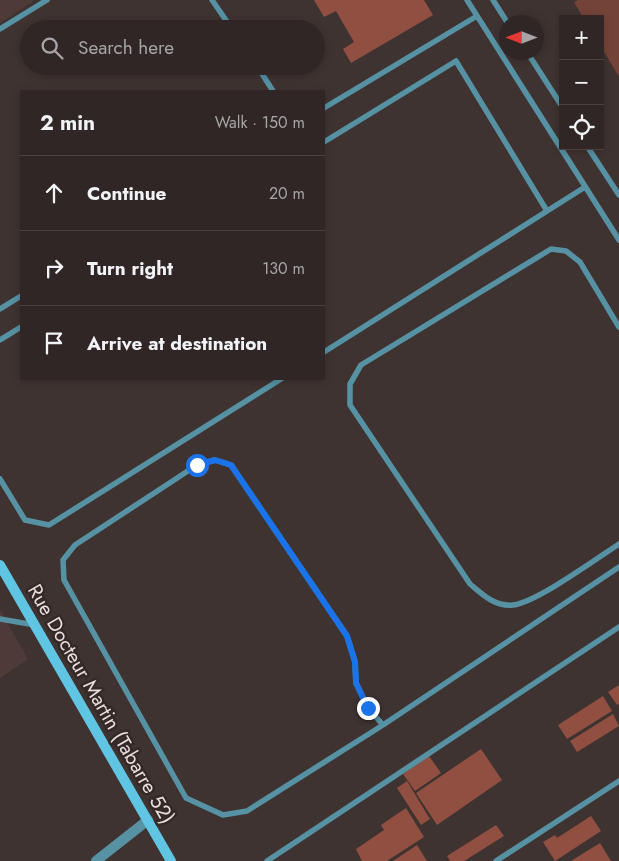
<!DOCTYPE html>
<html lang="en">
<head>
<meta charset="utf-8">
<style>
	:root { --surface:#2f2625; --page:#3b3232; --text:#f1f3f6; --muted:#a7a5a7; --line:#4a4342 }
	body { margin:0; font-family:Jost,sans-serif; background:var(--page); color:var(--text) }
	.controls { position:absolute; right:15px; top:15px; display:grid; overflow:hidden; border-radius:0px; box-shadow:0 2px 8px #0003 }
	.controls button { width:45px; height:45px; display:grid; place-items:center; padding:0; border:0; border-bottom:1px solid var(--line); background:var(--surface); color:var(--text); font:25px sans-serif }
	.compass { position:absolute; left:499px; top:15px; width:45px; height:45px; border-radius:50%; background:var(--surface); box-shadow:0 2px 8px #0003; rotate:270deg }
	.stop { position:absolute; width:15px; height:15px; margin:-11px; border:4px solid #1a73e8; border-radius:50%; background:#fff }
	.stop.end { background:#1a73e8; border-color:#fff; box-shadow:0 1px 5px #0008 }
	.list { margin:0; padding:0; list-style:none }
	h2 { display:flex; justify-content:space-between; align-items:center; height:65px; margin:0; padding:0 20px; font-size:21px }
	h2 small { font-size:16px; font-weight:400; color:var(--muted) }
	.list li { display:grid; grid-template-columns:32px 1fr auto; gap:15px; align-items:center; box-sizing:border-box; height:75px; padding:0 20px; border-top:1px solid var(--line) }
	.list b { display:block; font-size:19px; white-space:nowrap }
	.list em { font-size:16px; font-style:normal; color:var(--muted) }
	.icon { flex:none; width:28px; height:28px; fill:none; stroke:currentColor; stroke-width:2; stroke-linecap:round; stroke-linejoin:round }
	.map { position:relative; flex:none; width:619px; height:861px; overflow:hidden }
	.search { position:absolute; background:var(--surface); box-shadow:0 2px 8px #0003; left:20px; top:20px; width:305px; height:55px; display:flex; align-items:center; gap:12px; box-sizing:border-box; padding:0 18px; border-radius:28px; color:var(--muted); font-size:19px }
	.panel { position:absolute; background:var(--surface); box-shadow:0 2px 8px #0003; left:20px; top:90px; width:305px; height:290px; border-radius:0px }
	.map>svg:first-child { display:block }
	.built { fill:#4e3b37 }
	.green { fill:#744338 }
	.building { fill:#904f41 }
	.lines { fill:none; stroke-linecap:round; stroke-linejoin:round }
	.lane { stroke:#5692a4; stroke-width:5.5 }
	.street { stroke:#5692a4; stroke-width:10 }
	.secondary { stroke:#60c5e3; stroke-width:10 }
	.route { stroke:#1a73e8; stroke-width:6 }
	.labels { text-anchor:middle; dominant-baseline:central; stroke-width:5; stroke-linejoin:round; paint-order:stroke }
	.street-label { font-size:20px; fill:#e8e0de; stroke:#342927 }
</style>
</head>
<body>
<div class="map">
<svg width="619" height="861" viewBox="0 0 619 861">
	<rect width="100%" height="100%" fill="#3f3331"/>
	<path class="built" d="M 0,0 L 35,0 L 0,23 Z
		M 0,610 L 28,659 L 0,678 Z"/>
	<path class="green" d="M 578,0 L 619,0 L 619,77 L 600,45 L 600,19 L 584,19 L 574,2 Z"/>
	<path class="building" d="M 314,0 L 424,0 L 433,15 L 351,63 L 343,49 L 354,42 L 336,11 L 324,17 Z
		M 619,685 L 619,704 L 617,705 L 608,692 Z
		M 603,696 L 612,711 L 567,739 L 558,725 Z
		M 613,714 L 619,726 L 577,752 L 570,741 Z
		M 481,749 L 502,780 L 437,825 L 416,793 Z
		M 429,756 L 441,773 L 415,791 L 403,774 Z
		M 407,781 L 430,819 L 421,825 L 397,788 Z
		M 406,808 L 424,837 L 387,861 L 362,861 L 356,849 L 384,830 L 381,825 Z
		M 591,816 L 601,831 L 555,861 L 543,842 L 555,835 L 557,838 Z
		M 496,825 L 504,836 L 464,861 L 450,861 L 447,856 Z
		M 600,843 L 611,861 L 571,861 Z
		M 417,845 L 427,861 L 393,861 Z"/>
	<g class="lines">
		<path class="lane" d="M 212,0 L 232,29
			M 467,0 L 619,240
			M 493,0 L 507,22
			M 0,29 L 47,0
			M 527,52 L 563,108
			M 257,66 L 273,91
			M 324,108 L 477,16
			M 324,142 L 456,61 L 547,211
			M 587,146 L 619,195
			M 0,309 L 21,296
			M 619,327 L 580,262 L 566,251 L 551,249 L 361,365 L 350,384 L 350,405 L 470,584 C 482,594 495,607 513,605 C 537,602 596,559 619,544
			M 0,340 L 21,327
			M 324,352 L 585,187
			M 0,479 L 25,520 L 49,525 L 281,379
			M 0,619 L 35,625
			M 383,725 L 368,708 L 356,683 L 355,662 L 347,636 L 231,465 L 215,460 L 197,465 L 75,545 L 63,560 L 64,580 L 186,798 L 223,815 L 247,811 L 383,725 L 619,567
			M 267,861 L 619,627
			M 496,861 L 619,781"/>
		<path class="street" d="M 96,861 L 148,820"/>
		<path class="secondary" d="M 0,565 L 171,861"/>
	</g>
	<g class="lines">
		<path class="route" d="M 197,465 L 215,460 L 231,465 L 347,636 L 355,662 L 356,683 L 368,708"/>
	</g>
	<g class="labels">
		<g class="street-label">
			<text transform="translate(101 704) rotate(60)">Rue Docteur Martin (Tabarre 52)</text>
		</g>
	</g>
</svg>
<div class="controls">
<button>+</button>
<button>−</button>
<button><svg class="icon" aria-label="locate" viewBox="0 0 24 24"><circle cx="12" cy="12" r="6"/><path d="M12 2v4M12 18v4M2 12h4M18 12h4"/></svg></button>
</div>
<svg class="compass" viewBox="-18 -18 36 36"><path d="M0-13l5 13h-10z" fill="#e53935"/><path d="M0 13l5-13h-10z" fill="#a7a5a7"/></svg>
<div class="stop" style="left:197px;top:465px"></div>
<div class="stop end" style="left:368px;top:708px"></div>
<div class="search"><svg class="icon" aria-label="search" viewBox="0 0 24 24"><circle cx="10" cy="10" r="6"/><path d="M15 15l6 6"/></svg>Search here</div>
<section class="panel">
<h2>2 min<small>Walk · 150 m</small></h2>
<ul class="list">
<li><svg class="icon" aria-label="ahead" viewBox="0 0 24 24"><path d="M12 20V5M6 11l6-6 6 6"/></svg><div><b>Continue</b></div><em>20 m</em></li>
<li><svg class="icon" aria-label="right" viewBox="0 0 24 24"><path d="M7 20v-9h11M14 6l5 5-5 5"/></svg><div><b>Turn right</b></div><em>130 m</em></li>
<li><svg class="icon" aria-label="arrive" viewBox="0 0 24 24"><path d="M6 21V4h12l-3 4 3 4H6"/></svg><div><b>Arrive at destination</b></div></li>
</ul>
</section>
</div>
</body>
</html>
